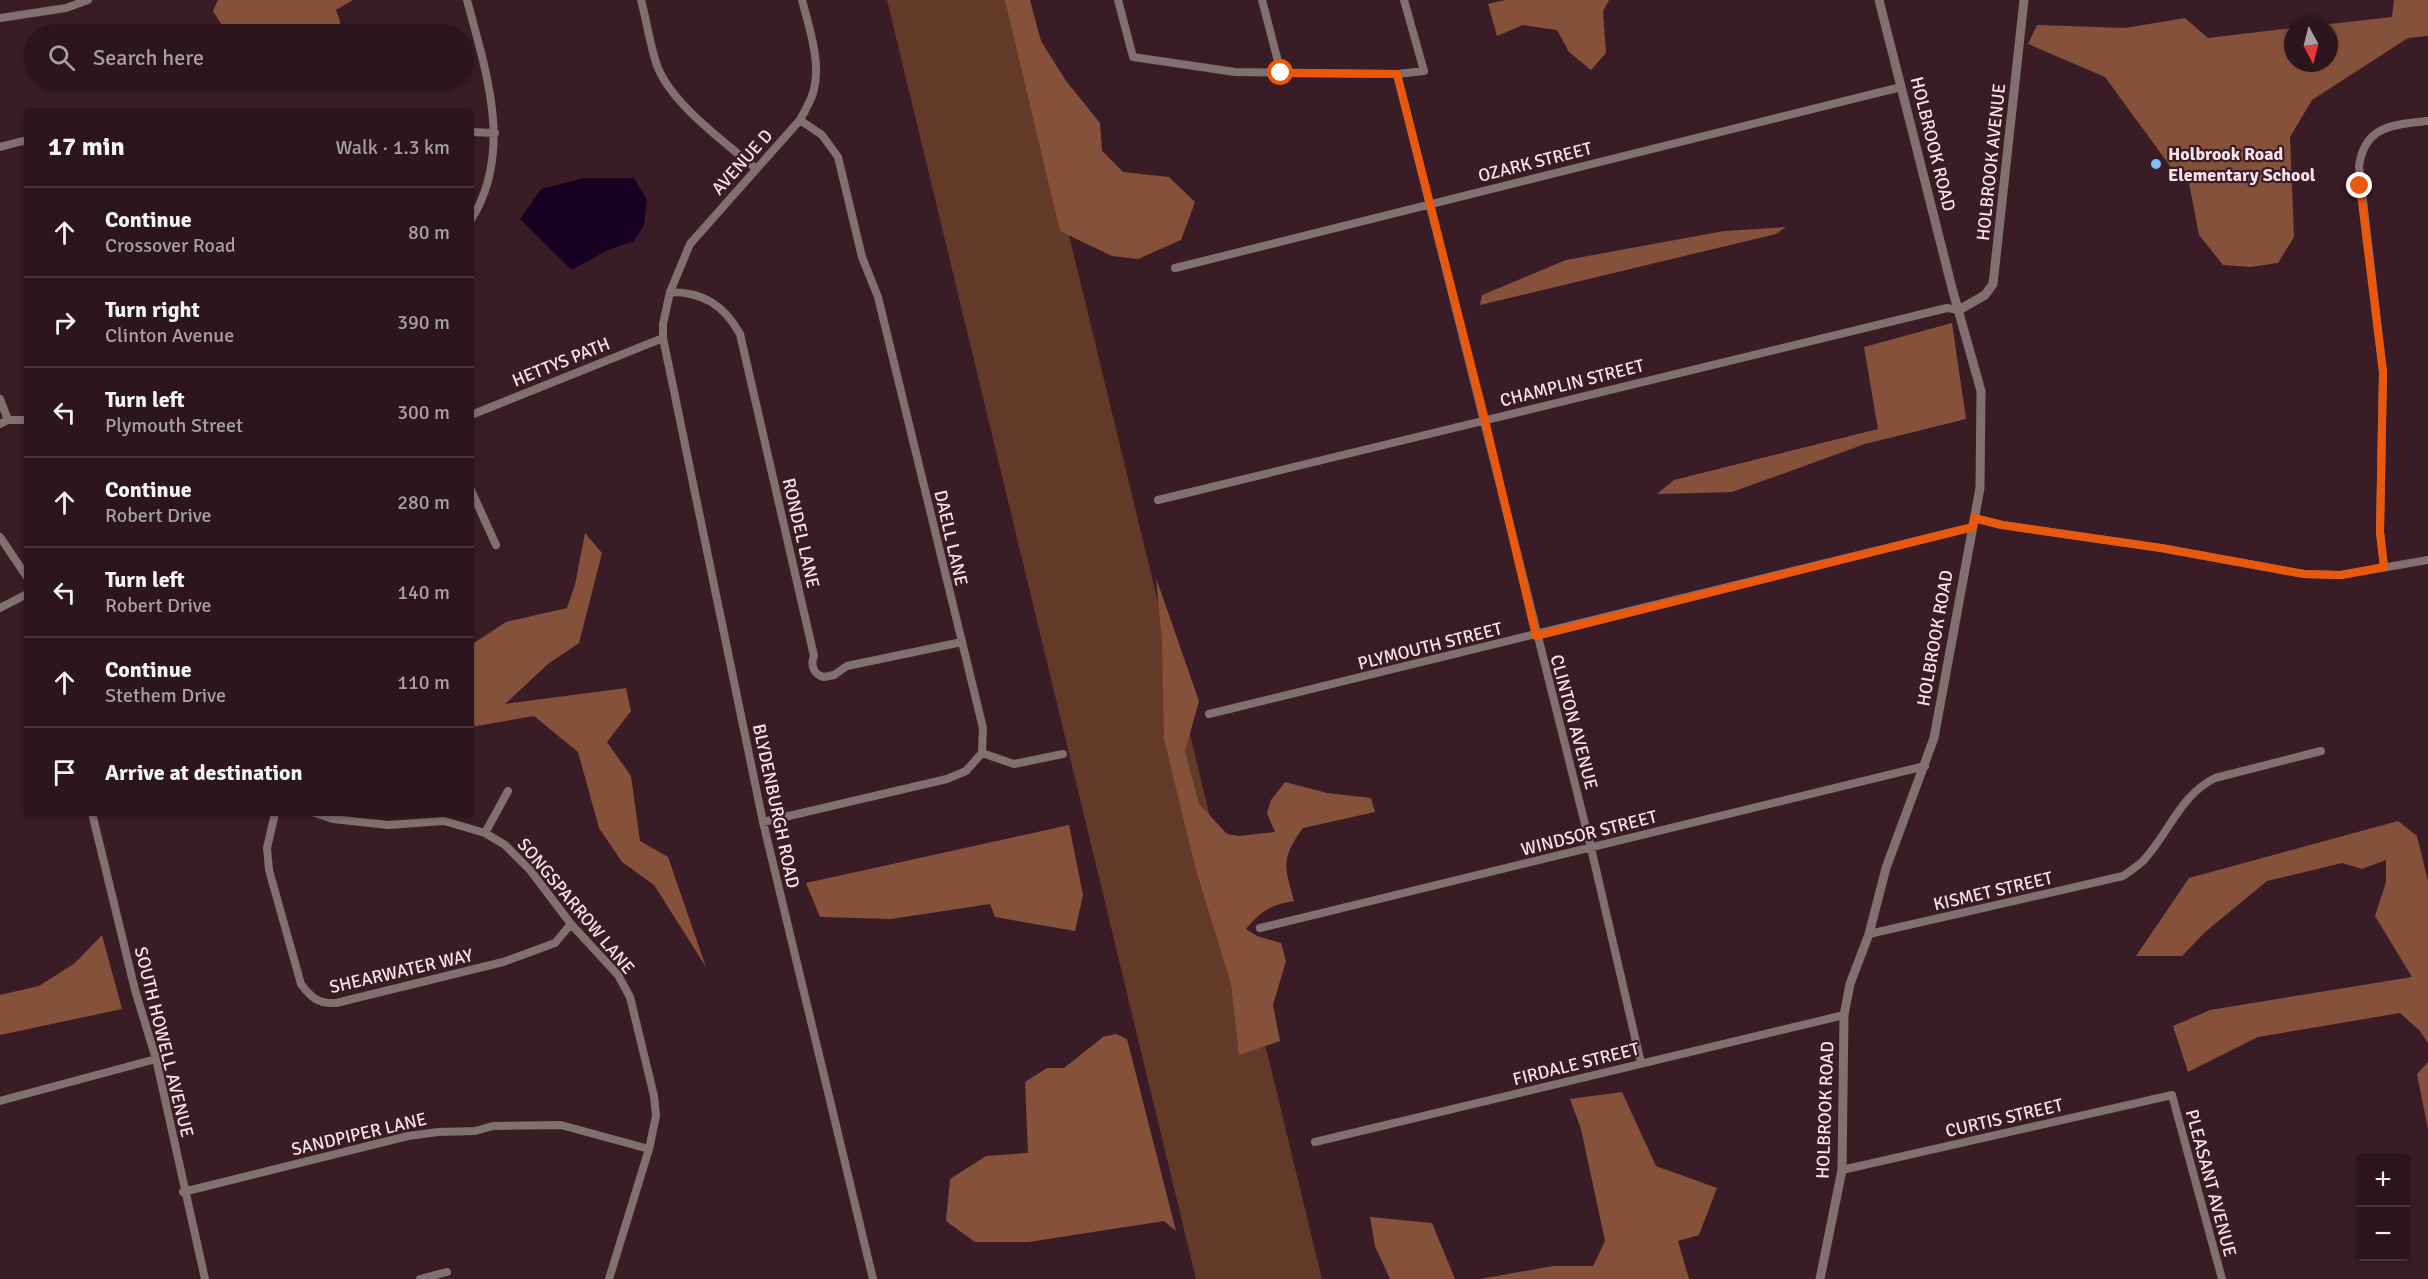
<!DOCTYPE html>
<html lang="en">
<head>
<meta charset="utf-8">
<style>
	:root { --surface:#2c151c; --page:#341e25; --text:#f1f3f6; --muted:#a69fa3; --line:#48343b }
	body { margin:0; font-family:Signika,sans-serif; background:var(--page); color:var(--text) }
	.controls { position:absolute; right:18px; bottom:18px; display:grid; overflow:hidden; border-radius:6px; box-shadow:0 2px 4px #0004 }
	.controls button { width:54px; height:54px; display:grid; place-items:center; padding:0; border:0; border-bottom:2px solid var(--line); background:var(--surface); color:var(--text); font:30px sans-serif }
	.compass { position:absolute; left:2284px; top:18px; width:54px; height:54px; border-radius:50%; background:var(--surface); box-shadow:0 2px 4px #0004; rotate:173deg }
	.stop { position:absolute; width:18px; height:18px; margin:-14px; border:4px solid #ea580c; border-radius:50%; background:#fff }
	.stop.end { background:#ea580c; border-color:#fff; box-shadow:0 2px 6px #0008 }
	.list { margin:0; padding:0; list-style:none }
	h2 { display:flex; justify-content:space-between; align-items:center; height:78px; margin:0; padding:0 24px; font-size:26px }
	h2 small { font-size:20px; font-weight:400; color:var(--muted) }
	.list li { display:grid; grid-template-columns:39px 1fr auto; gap:18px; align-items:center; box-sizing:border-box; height:90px; padding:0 24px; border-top:2px solid var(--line) }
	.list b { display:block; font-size:22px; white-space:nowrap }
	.list p { margin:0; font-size:20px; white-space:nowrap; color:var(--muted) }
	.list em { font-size:20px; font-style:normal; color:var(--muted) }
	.icon { flex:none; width:33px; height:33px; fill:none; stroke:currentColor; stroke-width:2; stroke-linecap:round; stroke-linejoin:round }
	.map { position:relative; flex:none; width:2428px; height:1279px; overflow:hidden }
	.search { position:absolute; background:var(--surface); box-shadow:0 2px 4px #0004; left:24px; top:24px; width:450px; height:66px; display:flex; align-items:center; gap:15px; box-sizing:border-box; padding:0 21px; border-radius:33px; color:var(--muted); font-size:22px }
	.panel { position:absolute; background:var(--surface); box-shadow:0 2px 4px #0004; left:24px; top:108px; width:450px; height:708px; border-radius:6px }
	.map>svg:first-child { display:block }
	.green { fill:#633928 }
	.forest { fill:#86513b }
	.water { fill:#180022 }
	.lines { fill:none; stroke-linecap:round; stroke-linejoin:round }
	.minor { stroke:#81706f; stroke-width:8 }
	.tertiary { stroke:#81706f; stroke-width:9 }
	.route { stroke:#ea580c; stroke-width:8 }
	.poi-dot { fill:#81bdfa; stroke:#3a1c26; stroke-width:2 }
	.labels { text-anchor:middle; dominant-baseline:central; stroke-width:4.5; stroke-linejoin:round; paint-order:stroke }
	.street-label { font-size:18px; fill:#f7e1e7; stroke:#3a1c26 }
	.poi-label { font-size:18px; font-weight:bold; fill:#f7e1e7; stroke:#3a1c26; text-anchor:start }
</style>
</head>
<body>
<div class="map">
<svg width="2428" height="1279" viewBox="0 0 2428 1279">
	<rect width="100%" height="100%" fill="#3a1c26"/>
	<path class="green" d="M 887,0 L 1012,0 L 1322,1279 L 1196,1279 Z"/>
	<path class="forest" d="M 218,0 L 353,0 L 336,10 L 340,21 L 340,34 L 285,34 L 265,26 L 223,27 L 213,11 Z
		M 1005,0 L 1030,0 L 1041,41 L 1066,81 L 1100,123 L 1102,151 L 1123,172 L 1169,177 L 1195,202 L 1181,240 L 1138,259 L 1112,256 L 1060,231 Z
		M 1505,0 L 1609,0 L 1603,11 L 1606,53 L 1591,70 L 1569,52 L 1557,30 L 1523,25 L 1497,36 L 1488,4 Z
		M 2394,0 L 2428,0 L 2428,36 L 2408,38 L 2312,100 L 2290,137 L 2294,237 L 2278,263 L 2251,267 L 2223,265 L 2199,235 L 2189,183 L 2170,166 L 2105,77 L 2028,44 L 2037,25 L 2125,28 L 2185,18 L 2208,38 L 2293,28 L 2293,63 L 2329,63 L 2329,27 L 2304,27 L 2392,17 Z
		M 1786,227 L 1776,234 L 1480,305 L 1482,295 L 1566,260 L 1724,231 Z
		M 1952,323 L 1966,419 L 1865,444 L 1732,492 L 1657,494 L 1674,480 L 1878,429 L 1864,347 Z
		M 585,533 L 602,553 L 579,643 L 548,664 L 505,704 L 626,688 L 631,711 L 607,742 L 631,776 L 640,841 L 668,857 L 706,967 L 654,885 L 622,862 L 599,828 L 578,752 L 534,716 L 471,727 L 471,645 L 506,622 L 567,608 L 575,585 Z
		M 1156,578 L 1199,701 L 1185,751 L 1199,804 L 1227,834 L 1239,836 L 1275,832 L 1267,813 L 1271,800 L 1285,782 L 1327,793 L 1371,798 L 1375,812 L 1303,828 C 1281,858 1284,866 1294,901 C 1273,904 1260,911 1246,929 L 1257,936 L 1281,943 L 1286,961 L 1273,1005 L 1280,1041 L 1239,1055 L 1231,984 L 1196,870 L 1164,739 L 1162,642 Z
		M 2398,821 L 2417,836 L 2428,881 L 2428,1043 L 2420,1031 L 2400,1013 L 2258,1037 L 2188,1072 L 2173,1026 L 2210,1010 L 2412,977 L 2375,916 L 2386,882 L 2386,860 L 2362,869 L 2342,863 L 2267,881 L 2205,932 L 2182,956 L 2136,956 L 2189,878 Z
		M 1069,825 L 1083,895 L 1075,931 L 995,917 L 990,904 L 891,919 L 820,917 L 806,883 Z
		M 102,935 L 122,1009 L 0,1035 L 0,995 L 39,986 L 75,963 Z
		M 1116,1034 L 1127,1039 L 1176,1231 L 1164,1221 L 1029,1242 L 975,1242 L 946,1221 L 950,1179 L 986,1156 L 1028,1153 L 1025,1082 L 1047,1068 L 1064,1068 L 1103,1037 Z
		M 2428,1062 L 2428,1129 L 2417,1074 Z
		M 1622,1092 L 1656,1166 L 1717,1188 L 1699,1235 L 1678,1241 L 1689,1279 L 1480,1279 L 1553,1266 L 1593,1266 L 1605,1241 L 1581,1129 L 1570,1099 Z
		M 1370,1217 L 1432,1223 L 1455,1279 L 1390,1279 L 1375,1246 Z"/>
	<path class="water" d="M 584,178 L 634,178 L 647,200 L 644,225 L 634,241 L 608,250 L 572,270 L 520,219 L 541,189 Z"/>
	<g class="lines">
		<path class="minor" d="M 467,0 C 486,72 514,151 471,220
			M 641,0 C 647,22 650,47 658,68 C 674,106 724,141 755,168
			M 802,0 C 809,27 821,62 814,89 C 812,100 805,110 800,120 L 690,244 L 670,292 L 663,324 L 663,338 L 763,822 L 873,1279
			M 1118,0 L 1133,57 L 1235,72 L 1397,74 L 1424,71 L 1404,0
			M 1262,0 L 1281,73
			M 0,18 L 66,8 L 88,0
			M 1397,74 L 1591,848 L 1641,1063
			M 471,132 L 495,133
			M 0,147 L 27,140
			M 1175,268 L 1901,87
			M 670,292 C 703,292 724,305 740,334 L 814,656 C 810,665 814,675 824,677 L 834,675 L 847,666 L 962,642
			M 0,399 L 8,420
			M 471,415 L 663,338
			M 0,424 L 8,420 L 27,420
			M 471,490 L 496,545
			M 1158,500 L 1947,308 L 1959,310
			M 1974,518 L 2002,525 L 2161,548 L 2304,574 L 2341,575 L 2428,560
			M 0,537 L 27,577
			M 2384,567 L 2380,532 L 2383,372 L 2359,166 C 2365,125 2393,125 2428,121
			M 0,608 L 27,594
			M 1209,714 L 1973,527
			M 982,753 L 1014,764 L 1063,754
			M 92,813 L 135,990 L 156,1059 L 205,1279
			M 275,813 L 267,848 L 269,870 L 301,984 C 311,998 319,1004 336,1003 L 503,962 L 555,943 L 571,924
			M 315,813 L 333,819 L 388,825 L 444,821 L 485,833 L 505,845 L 530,870 L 571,924 L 618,975 L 630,997 L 654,1096 L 656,1116 L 649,1149 L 609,1279
			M 763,822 L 947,779 L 966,771 L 982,753 L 983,728 L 878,297 L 862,257 L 838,157 L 822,135 L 800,120
			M 485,833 L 508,791
			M 1260,928 L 1925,766
			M 1869,934 L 2123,876 C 2129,872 2136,867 2142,862 C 2168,835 2180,795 2215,778 L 2321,751
			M 0,1101 L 156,1059
			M 1315,1142 L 1844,1015
			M 1842,1170 L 2172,1095 L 2222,1279
			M 183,1192 L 408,1136 L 438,1132 L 475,1131 L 493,1126 L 561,1125 L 649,1149
			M 420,1279 L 447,1272"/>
		<path class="tertiary" d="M 1959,310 L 1985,295 L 1993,284 L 2024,0
			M 1820,1279 L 1842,1170 L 1844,1015 L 1850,984 L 1869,934 L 1886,868 L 1934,738 L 1980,488 L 1981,391 L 1952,288 L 1879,0"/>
	</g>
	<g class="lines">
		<path class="route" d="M 1281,73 L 1397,74 L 1485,420 L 1536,636 L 1973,527 L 1974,518 L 2002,525 L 2161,548 L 2304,574 L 2341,575 L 2384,567 L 2380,532 L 2383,372 L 2360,186"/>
	</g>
	<circle class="poi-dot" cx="2156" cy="164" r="6"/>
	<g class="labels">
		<g class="street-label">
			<text transform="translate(1933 144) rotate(76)">HOLBROOK ROAD</text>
			<text transform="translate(742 162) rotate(-48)">AVENUE D</text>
			<text transform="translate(1535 162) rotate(-14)">OZARK STREET</text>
			<text transform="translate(1991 162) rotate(-84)">HOLBROOK AVENUE</text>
			<text transform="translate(561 362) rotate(-22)">HETTYS PATH</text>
			<text transform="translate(1572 383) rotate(-14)">CHAMPLIN STREET</text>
			<text transform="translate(801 533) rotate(77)">RONDEL LANE</text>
			<text transform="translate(951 538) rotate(77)">DAELL LANE</text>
			<text transform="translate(1935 638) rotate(-80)">HOLBROOK ROAD</text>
			<text transform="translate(1430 646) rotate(-14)">PLYMOUTH STREET</text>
			<text transform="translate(1574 722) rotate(75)">CLINTON AVENUE</text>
			<text transform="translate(776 806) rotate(78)">BLYDENBURGH ROAD</text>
			<text transform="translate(1589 833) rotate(-14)">WINDSOR STREET</text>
			<text transform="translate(1993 891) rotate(-13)">KISMET STREET</text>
			<text transform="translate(576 906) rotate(50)">SONGSPARROW LANE</text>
			<text transform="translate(401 971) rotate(-13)">SHEARWATER WAY</text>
			<text transform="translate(164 1042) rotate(76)">SOUTH HOWELL AVENUE</text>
			<text transform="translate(1576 1064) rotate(-14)">FIRDALE STREET</text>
			<text transform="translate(1825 1110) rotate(-88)">HOLBROOK ROAD</text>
			<text transform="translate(2004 1118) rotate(-13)">CURTIS STREET</text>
			<text transform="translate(359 1134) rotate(-13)">SANDPIPER LANE</text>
			<text transform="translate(2211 1183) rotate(75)">PLEASANT AVENUE</text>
		</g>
		<g class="poi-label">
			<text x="2168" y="154">Holbrook Road<tspan x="2168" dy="21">Elementary School</tspan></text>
		</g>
	</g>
</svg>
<div class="controls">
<button>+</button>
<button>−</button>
</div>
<svg class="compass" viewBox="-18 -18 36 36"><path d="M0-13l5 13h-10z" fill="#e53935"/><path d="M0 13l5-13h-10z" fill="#a69fa3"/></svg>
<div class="stop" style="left:1281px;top:73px"></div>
<div class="stop end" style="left:2360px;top:186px"></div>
<div class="search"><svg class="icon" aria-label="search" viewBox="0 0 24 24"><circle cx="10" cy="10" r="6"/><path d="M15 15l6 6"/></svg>Search here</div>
<section class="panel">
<h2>17 min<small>Walk · 1.3 km</small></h2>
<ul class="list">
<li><svg class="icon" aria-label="ahead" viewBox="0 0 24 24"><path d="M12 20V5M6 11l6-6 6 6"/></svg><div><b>Continue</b><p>Crossover Road</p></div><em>80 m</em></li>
<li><svg class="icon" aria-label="right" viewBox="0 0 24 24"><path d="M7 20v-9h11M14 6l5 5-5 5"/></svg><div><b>Turn right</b><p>Clinton Avenue</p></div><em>390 m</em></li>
<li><svg class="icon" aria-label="left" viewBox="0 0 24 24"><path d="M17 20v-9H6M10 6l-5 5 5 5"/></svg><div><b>Turn left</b><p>Plymouth Street</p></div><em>300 m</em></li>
<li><svg class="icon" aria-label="ahead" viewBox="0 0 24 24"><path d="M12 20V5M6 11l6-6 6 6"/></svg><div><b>Continue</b><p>Robert Drive</p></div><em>280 m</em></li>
<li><svg class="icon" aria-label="left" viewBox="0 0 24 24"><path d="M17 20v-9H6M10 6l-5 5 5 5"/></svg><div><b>Turn left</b><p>Robert Drive</p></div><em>140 m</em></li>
<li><svg class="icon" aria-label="ahead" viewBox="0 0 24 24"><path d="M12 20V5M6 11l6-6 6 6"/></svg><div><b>Continue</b><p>Stethem Drive</p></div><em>110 m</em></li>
<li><svg class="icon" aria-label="arrive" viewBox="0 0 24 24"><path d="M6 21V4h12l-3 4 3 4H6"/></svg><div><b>Arrive at destination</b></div></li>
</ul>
</section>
</div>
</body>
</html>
